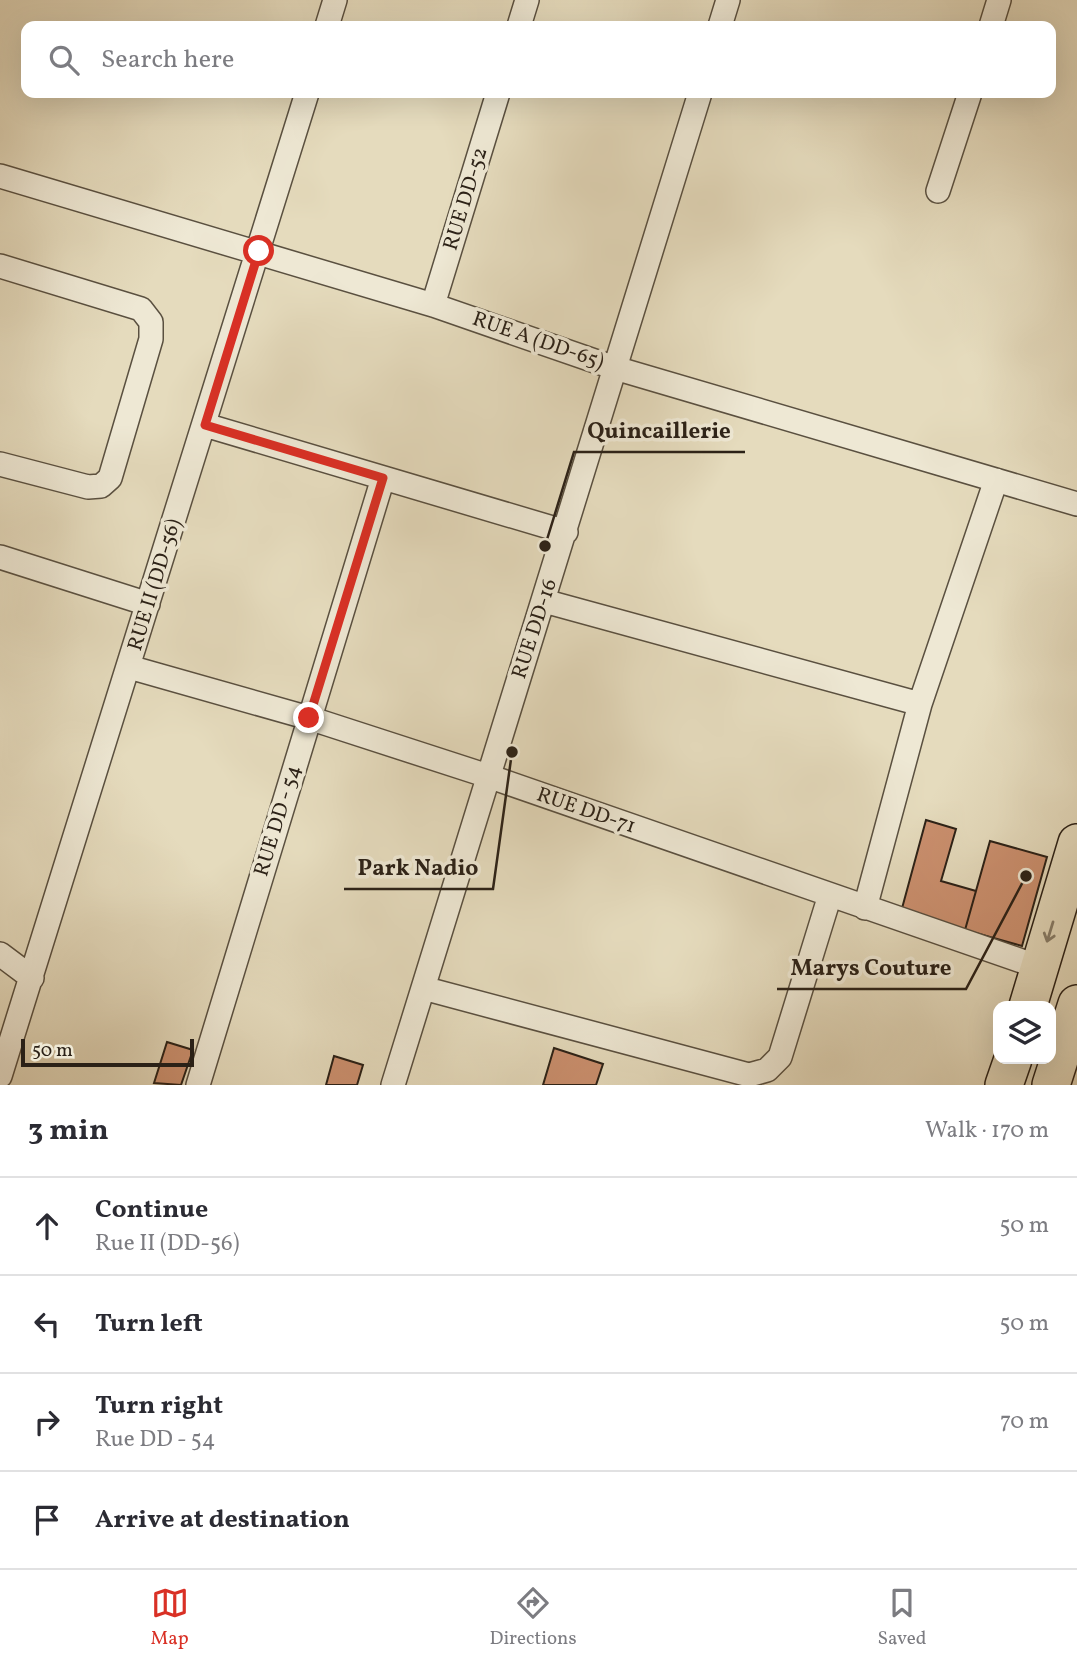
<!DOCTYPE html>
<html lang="en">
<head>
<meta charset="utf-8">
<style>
	:root { --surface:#fff; --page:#f2f2f3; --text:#2b2b33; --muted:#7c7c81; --line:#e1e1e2; --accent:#d93025 }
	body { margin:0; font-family:Vollkorn,serif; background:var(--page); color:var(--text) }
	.controls { position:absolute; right:21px; bottom:21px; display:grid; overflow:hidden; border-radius:14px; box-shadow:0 7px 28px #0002 }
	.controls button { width:63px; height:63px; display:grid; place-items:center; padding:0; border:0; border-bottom:2px solid var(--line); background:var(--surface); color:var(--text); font:35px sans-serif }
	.scale { position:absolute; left:21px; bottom:18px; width:173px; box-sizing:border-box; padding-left:7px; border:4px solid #2b2117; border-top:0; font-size:19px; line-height:24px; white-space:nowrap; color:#2b2117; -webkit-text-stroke:5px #eee8d4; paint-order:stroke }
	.stop { position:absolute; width:21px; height:21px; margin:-16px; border:5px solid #d93025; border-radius:50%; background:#fff }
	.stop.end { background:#d93025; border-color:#fff; box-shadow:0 2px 7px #0008 }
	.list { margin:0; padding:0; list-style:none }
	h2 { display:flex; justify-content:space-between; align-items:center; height:91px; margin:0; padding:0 28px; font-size:30px }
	h2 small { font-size:23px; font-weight:400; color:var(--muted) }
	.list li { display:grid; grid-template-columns:46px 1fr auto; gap:21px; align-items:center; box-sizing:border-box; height:98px; padding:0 28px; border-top:2px solid var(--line) }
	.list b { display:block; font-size:26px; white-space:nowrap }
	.list p { margin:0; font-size:23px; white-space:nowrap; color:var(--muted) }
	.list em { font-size:23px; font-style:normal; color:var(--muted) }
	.icon { flex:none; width:38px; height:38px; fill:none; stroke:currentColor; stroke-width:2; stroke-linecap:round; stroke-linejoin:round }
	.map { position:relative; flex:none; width:1077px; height:1085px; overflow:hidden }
	.search { position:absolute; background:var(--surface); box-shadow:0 7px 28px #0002; left:21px; right:21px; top:21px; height:77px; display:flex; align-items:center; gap:18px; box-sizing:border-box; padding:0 24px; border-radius:14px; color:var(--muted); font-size:26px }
	.sheet { height:483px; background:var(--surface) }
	nav { display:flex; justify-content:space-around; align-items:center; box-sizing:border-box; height:98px; border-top:2px solid var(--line); background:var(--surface); font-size:19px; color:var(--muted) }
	nav a { display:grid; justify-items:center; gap:4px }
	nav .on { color:var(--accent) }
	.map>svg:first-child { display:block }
	.building { fill:#cb906f; stroke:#2b2117; stroke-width:2 }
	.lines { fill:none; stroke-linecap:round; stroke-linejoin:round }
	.minor-casing { stroke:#5a5040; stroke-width:26 }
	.primary-casing { stroke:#2b2117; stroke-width:40 }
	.minor { stroke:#eee8d4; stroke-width:23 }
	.primary { stroke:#e5dbbd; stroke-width:37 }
	.oneway { stroke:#887e6a }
	.route { stroke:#d93025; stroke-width:9 }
	.labels { text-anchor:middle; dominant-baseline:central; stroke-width:7; stroke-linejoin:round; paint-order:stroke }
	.street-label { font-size:21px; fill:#2b2117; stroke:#eee8d4 }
	.leader { fill:none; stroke:#2b2117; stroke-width:2.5 }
	.callout-dot { fill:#2b2117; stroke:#eee8d4; stroke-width:2.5 }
	.callout-label { font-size:23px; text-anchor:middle; font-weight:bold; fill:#2b2117; stroke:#eee8d4; stroke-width:7; stroke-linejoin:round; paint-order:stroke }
</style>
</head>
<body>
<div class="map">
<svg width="1077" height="1085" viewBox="0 0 1077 1085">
	<rect width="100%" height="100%" fill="#e5dbbd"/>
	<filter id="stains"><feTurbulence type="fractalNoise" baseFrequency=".00286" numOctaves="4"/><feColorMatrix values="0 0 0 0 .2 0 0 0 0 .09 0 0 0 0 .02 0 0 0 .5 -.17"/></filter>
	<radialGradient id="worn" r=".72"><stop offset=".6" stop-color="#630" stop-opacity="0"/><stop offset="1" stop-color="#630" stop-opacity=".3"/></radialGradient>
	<path class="building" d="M 926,820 L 956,829 L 941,881 L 976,891 L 965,930 L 901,912 Z
		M 990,841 L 1047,857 L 1022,946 L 965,930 Z
		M 167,1042 L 193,1050 L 181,1085 L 154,1083 Z
		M 554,1048 L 603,1064 L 596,1085 L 543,1085 Z
		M 334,1056 L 363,1065 L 357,1085 L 326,1085 Z"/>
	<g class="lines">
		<defs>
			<path id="minor" d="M 327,26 L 335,0
				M 519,26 L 527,0
				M 720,26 L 728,0
				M 991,26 L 999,0
				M 0,176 L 433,305 L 615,368 L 1077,504
				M 938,191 L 970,93
				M 0,266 L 141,309 L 151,322 L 151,339 L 110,478 L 101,486 L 88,487 L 0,464
				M 433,305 L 498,93
				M 205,425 L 566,532
				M 0,557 L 148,604
				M 544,601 L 920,704
				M 129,667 L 309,718 L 488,776 L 1039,967
				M 865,908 L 920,704 L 996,480
				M 0,954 L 32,978
				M 423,988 L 749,1075 L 767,1070 L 780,1057 L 830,895
				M 0,1076 L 307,93
				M 198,1085 L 383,478
				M 393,1085 L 700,93"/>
			<path id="primary" d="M 1028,1006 L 1077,843
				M 1004,1085 L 1013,1059
				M 1051,1085 L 1077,1004"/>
		</defs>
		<use href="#minor" class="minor-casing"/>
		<use href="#primary" class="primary-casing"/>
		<use href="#minor" class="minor"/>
		<use href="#primary" class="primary"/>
	</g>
	<defs><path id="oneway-shaft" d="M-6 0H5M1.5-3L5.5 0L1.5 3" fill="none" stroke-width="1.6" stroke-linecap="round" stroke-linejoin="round" transform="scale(1.75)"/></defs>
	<use class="oneway" href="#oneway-shaft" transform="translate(1050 932) rotate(107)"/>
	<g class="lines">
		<path class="route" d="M 259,251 L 205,425 L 383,478 L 309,718"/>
	</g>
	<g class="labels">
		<g class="street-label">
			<text transform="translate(466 199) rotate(-73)">RUE DD-52</text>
			<text transform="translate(538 341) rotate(19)">RUE A (DD-65)</text>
			<text transform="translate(155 585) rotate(-73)">RUE II (DD-56)</text>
			<text transform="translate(535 629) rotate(-72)">RUE DD-16</text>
			<text transform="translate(586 811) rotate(19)">RUE DD-71</text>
			<text transform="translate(278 821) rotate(-73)">RUE DD - 54</text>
		</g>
	</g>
	<path class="leader" d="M545 546L574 452H745M512 752L493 889H344M1026 876L966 989H777"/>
	<g class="callout-dot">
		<circle cx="545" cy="546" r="7"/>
		<circle cx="512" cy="752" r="7"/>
		<circle cx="1026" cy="876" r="7"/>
	</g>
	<g class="callout-label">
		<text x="659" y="438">Quincaillerie</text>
		<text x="418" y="875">Park Nadio</text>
		<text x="871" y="975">Marys Couture</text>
	</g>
	<rect width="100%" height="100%" filter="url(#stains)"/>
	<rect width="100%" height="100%" fill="url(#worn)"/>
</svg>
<div class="controls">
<button><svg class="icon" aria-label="layers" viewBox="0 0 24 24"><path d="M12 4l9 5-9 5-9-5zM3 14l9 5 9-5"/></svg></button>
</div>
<div class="scale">50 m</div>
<div class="stop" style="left:259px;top:251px"></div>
<div class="stop end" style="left:309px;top:718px"></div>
<div class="search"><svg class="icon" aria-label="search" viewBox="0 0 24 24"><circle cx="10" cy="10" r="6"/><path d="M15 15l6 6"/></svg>Search here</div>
</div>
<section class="sheet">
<h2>3 min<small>Walk · 170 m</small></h2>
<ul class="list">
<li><svg class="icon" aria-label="ahead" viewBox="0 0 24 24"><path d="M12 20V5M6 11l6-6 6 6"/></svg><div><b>Continue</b><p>Rue II (DD-56)</p></div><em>50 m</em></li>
<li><svg class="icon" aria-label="left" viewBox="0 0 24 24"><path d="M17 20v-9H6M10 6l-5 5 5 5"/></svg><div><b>Turn left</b></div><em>50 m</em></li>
<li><svg class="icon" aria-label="right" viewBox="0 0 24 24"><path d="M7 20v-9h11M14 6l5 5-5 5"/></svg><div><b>Turn right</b><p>Rue DD - 54</p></div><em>70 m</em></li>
<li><svg class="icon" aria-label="arrive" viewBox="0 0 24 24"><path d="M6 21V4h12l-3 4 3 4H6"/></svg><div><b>Arrive at destination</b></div></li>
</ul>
</section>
<nav>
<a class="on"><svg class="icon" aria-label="map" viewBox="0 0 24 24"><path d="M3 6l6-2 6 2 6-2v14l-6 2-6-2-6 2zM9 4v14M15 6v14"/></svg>Map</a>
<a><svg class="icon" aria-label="directions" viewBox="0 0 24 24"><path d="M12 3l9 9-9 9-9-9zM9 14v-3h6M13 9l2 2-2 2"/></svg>Directions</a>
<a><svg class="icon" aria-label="saved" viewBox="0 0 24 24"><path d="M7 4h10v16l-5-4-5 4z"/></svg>Saved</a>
</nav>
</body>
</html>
